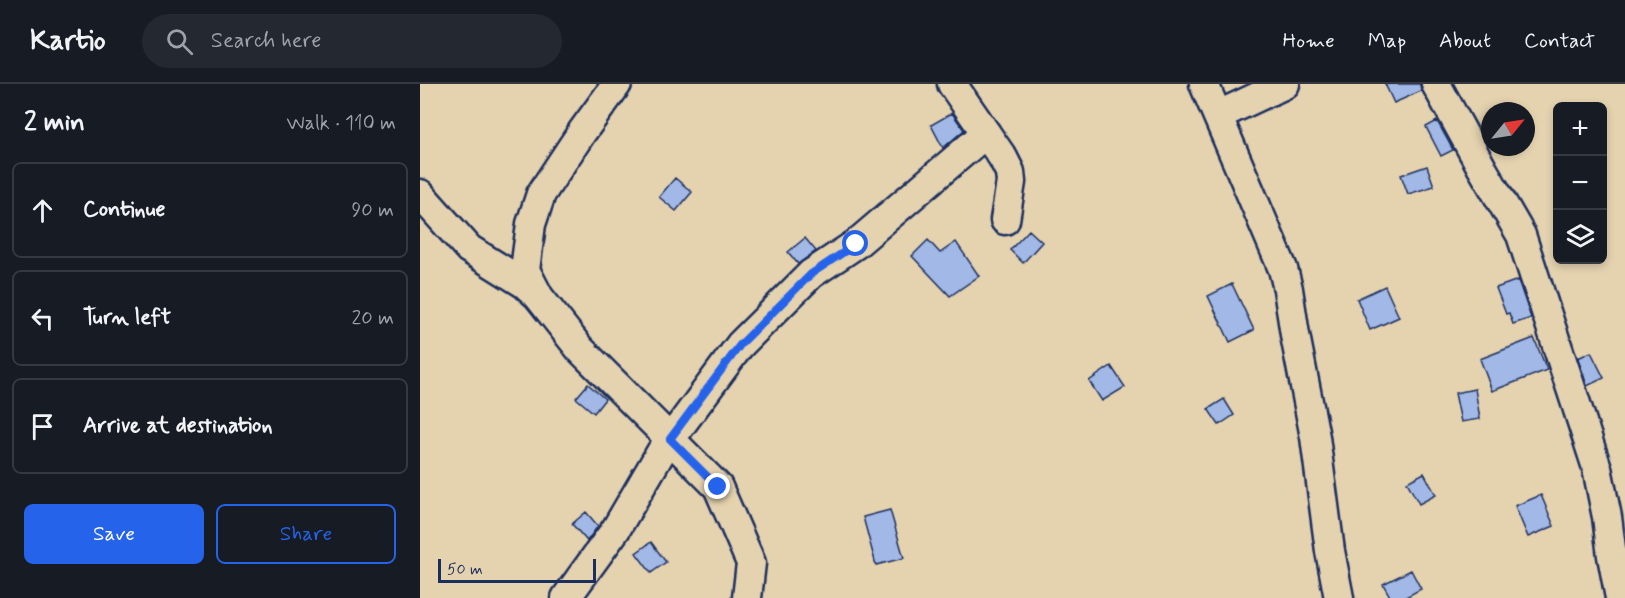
<!DOCTYPE html>
<html lang="en">
<head>
<meta charset="utf-8">
<style>
	:root { --surface:#171b24; --page:#242831; --text:#f1f3f6; --muted:#9ea1a6; --line:#363941; --accent:#2563eb }
	body { margin:0; font-family:Mynerve,sans-serif; background:var(--page); color:var(--text) }
	.controls { position:absolute; right:18px; top:18px; display:grid; overflow:hidden; border-radius:9px; box-shadow:0 3px 9px #0003 }
	.controls button { width:54px; height:54px; display:grid; place-items:center; padding:0; border:0; border-bottom:2px solid var(--line); background:var(--surface); color:var(--text); font:30px sans-serif }
	.compass { position:absolute; left:1061px; top:18px; width:54px; height:54px; border-radius:50%; background:var(--surface); box-shadow:0 3px 9px #0003; rotate:60deg }
	.scale { position:absolute; left:18px; bottom:15px; width:158px; box-sizing:border-box; padding-left:6px; border:3px solid #1b2f5e; border-top:0; font-size:16px; line-height:21px; white-space:nowrap; color:#1b2f5e; -webkit-text-stroke:4px #e5d3b0; paint-order:stroke }
	.stop { position:absolute; width:18px; height:18px; margin:-14px; border:4px solid #2563eb; border-radius:50%; background:#fff }
	.stop.end { background:#2563eb; border-color:#fff; box-shadow:0 2px 6px #0008 }
	.list { margin:0; padding:0; list-style:none }
	h2 { display:flex; justify-content:space-between; align-items:center; height:78px; margin:0; padding:0 24px; font-size:26px }
	h2 small { font-size:20px; font-weight:400; color:var(--muted) }
	.list li { display:grid; grid-template-columns:39px 1fr auto; gap:18px; align-items:center; box-sizing:border-box; height:96px; margin:0 12px 12px; padding:0 12px; border:2px solid var(--line); border-radius:9px }
	.list b { display:block; font-size:22px; white-space:nowrap }
	.list em { font-size:20px; font-style:normal; color:var(--muted) }
	.actions { display:flex; gap:12px; padding:18px 24px }
	.actions a { flex:1; padding:14px 0; border:2px solid var(--accent); border-radius:9px; text-align:center; font-size:21px; color:var(--accent) }
	.actions .main { background:var(--accent); color:#fff }
	.icon { flex:none; width:33px; height:33px; fill:none; stroke:currentColor; stroke-width:2; stroke-linecap:round; stroke-linejoin:round }
	.map { position:relative; flex:none; width:1205px; height:514px; overflow:hidden }
	header { display:flex; align-items:center; gap:36px; box-sizing:border-box; height:84px; padding:0 30px; background:var(--surface); border-bottom:2px solid var(--line) }
	header strong { font-size:28px }
	nav { display:flex; gap:33px; margin-inline-start:auto; font-size:21px }
	.search { width:420px; height:54px; background:var(--page); display:flex; align-items:center; gap:15px; box-sizing:border-box; padding:0 21px; border-radius:33px; color:var(--muted); font-size:22px }
	main { display:flex }
	aside { flex:1; background:var(--surface) }
	.map>svg:first-child { display:block }
	.building { fill:#a2b9e7; stroke:#1b2f5e; stroke-width:1.5 }
	.lines { fill:none; stroke-linecap:round; stroke-linejoin:round }
	.minor-casing { stroke:#1b2f5e; stroke-width:33 }
	.minor { stroke:#e5d3b0; stroke-width:28 }
	.route { stroke:#2563eb; stroke-width:8 }
</style>
</head>
<body>
<header>
<strong>Kartio</strong>
<div class="search"><svg class="icon" aria-label="search" viewBox="0 0 24 24"><circle cx="10" cy="10" r="6"/><path d="M15 15l6 6"/></svg>Search here</div>
<nav><a>Home</a><a>Map</a><a>About</a><a>Contact</a></nav>
</header>
<main>
<aside>
<h2>2 min<small>Walk · 110 m</small></h2>
<ul class="list">
<li><svg class="icon" aria-label="ahead" viewBox="0 0 24 24"><path d="M12 20V5M6 11l6-6 6 6"/></svg><div><b>Continue</b></div><em>90 m</em></li>
<li><svg class="icon" aria-label="left" viewBox="0 0 24 24"><path d="M17 20v-9H6M10 6l-5 5 5 5"/></svg><div><b>Turn left</b></div><em>20 m</em></li>
<li><svg class="icon" aria-label="arrive" viewBox="0 0 24 24"><path d="M6 21V4h12l-3 4 3 4H6"/></svg><div><b>Arrive at destination</b></div></li>
</ul>
<div class="actions"><a class="main">Save</a><a>Share</a></div>
</aside>
<div class="map">
<svg width="1205" height="514" viewBox="0 0 1205 514">
	<rect width="100%" height="100%" fill="#e5d3b0"/>
	<filter id="ink" filterUnits="userSpaceOnUse"><feTurbulence type="fractalNoise" baseFrequency=".0167" numOctaves="2"/><feDisplacementMap in="SourceGraphic" scale="12" xChannelSelector="R" yChannelSelector="G"/><feConvolveMatrix kernelMatrix="1 2 1 2 8 2 1 2 1" color-interpolation-filters="sRGB"/></filter>
	<g filter="url(#ink)">
		<path class="building" d="M 965,0 L 1000,0 L 1001,7 L 974,19 Z
			M 532,29 L 544,46 L 523,64 L 511,41 Z
			M 1017,37 L 1033,66 L 1021,72 L 1006,43 Z
			M 1007,82 L 1014,102 L 988,110 L 981,91 Z
			M 255,94 L 272,108 L 256,127 L 239,113 Z
			M 609,146 L 622,158 L 603,179 L 590,166 Z
			M 385,154 L 396,167 L 378,180 L 368,168 Z
			M 508,156 L 520,169 L 536,158 L 559,192 L 530,212 L 492,172 Z
			M 1098,196 L 1111,234 L 1093,240 L 1089,229 L 1086,230 L 1076,204 Z
			M 812,200 L 834,246 L 810,258 L 788,212 Z
			M 965,202 L 979,233 L 950,246 L 937,215 Z
			M 1114,254 L 1127,286 L 1072,307 L 1060,275 Z
			M 1171,268 L 1184,294 L 1167,302 L 1158,274 Z
			M 691,282 L 705,303 L 682,317 L 669,297 Z
			M 168,300 L 185,315 L 174,329 L 156,314 Z
			M 1055,305 L 1060,335 L 1041,338 L 1035,309 Z
			M 804,315 L 814,331 L 799,341 L 788,325 Z
			M 1004,389 L 1016,411 L 999,420 L 987,398 Z
			M 1121,411 L 1134,442 L 1108,453 L 1095,422 Z
			M 470,426 L 484,474 L 456,481 L 443,433 Z
			M 166,428 L 178,442 L 167,457 L 152,440 Z
			M 231,458 L 246,478 L 231,489 L 216,469 Z
			M 991,486 L 1001,505 L 984,514 L 971,514 L 963,500 Z"/>
		<g class="lines">
			<defs>
				<path id="minor" d="M 197,0 L 162,48 L 121,110 L 111,140 L 105,186 L 119,213 L 160,265 L 298,403 L 331,479 L 327,514
					M 532,0 L 583,74 L 590,88 L 591,98 L 585,136
					M 784,0 L 863,185 L 868,205 L 875,251 L 895,353 L 910,467 L 919,514
					M 1016,0 L 1062,84 L 1101,151 L 1177,384 L 1187,433 L 1192,472 L 1200,514
					M 799,31 L 865,0
					M 0,110 L 49,165 L 105,200 L 116,210
					M 146,514 L 196,445 L 241,368 L 320,261 L 391,190 L 436,160 L 566,49"/>
			</defs>
			<use href="#minor" class="minor-casing"/>
			<use href="#minor" class="minor"/>
		</g>
	</g>
	<g class="lines" filter="url(#ink)">
		<path class="route" d="M 298,403 L 250,355 L 320,261 L 391,190 L 436,160"/>
	</g>
</svg>
<div class="controls">
<button>+</button>
<button>−</button>
<button><svg class="icon" aria-label="layers" viewBox="0 0 24 24"><path d="M12 4l9 5-9 5-9-5zM3 14l9 5 9-5"/></svg></button>
</div>
<svg class="compass" viewBox="-18 -18 36 36"><path d="M0-13l5 13h-10z" fill="#e53935"/><path d="M0 13l5-13h-10z" fill="#9ea1a6"/></svg>
<div class="scale">50 m</div>
<div class="stop" style="left:436px;top:160px"></div>
<div class="stop end" style="left:298px;top:403px"></div>
</div>
</main>
</body>
</html>
